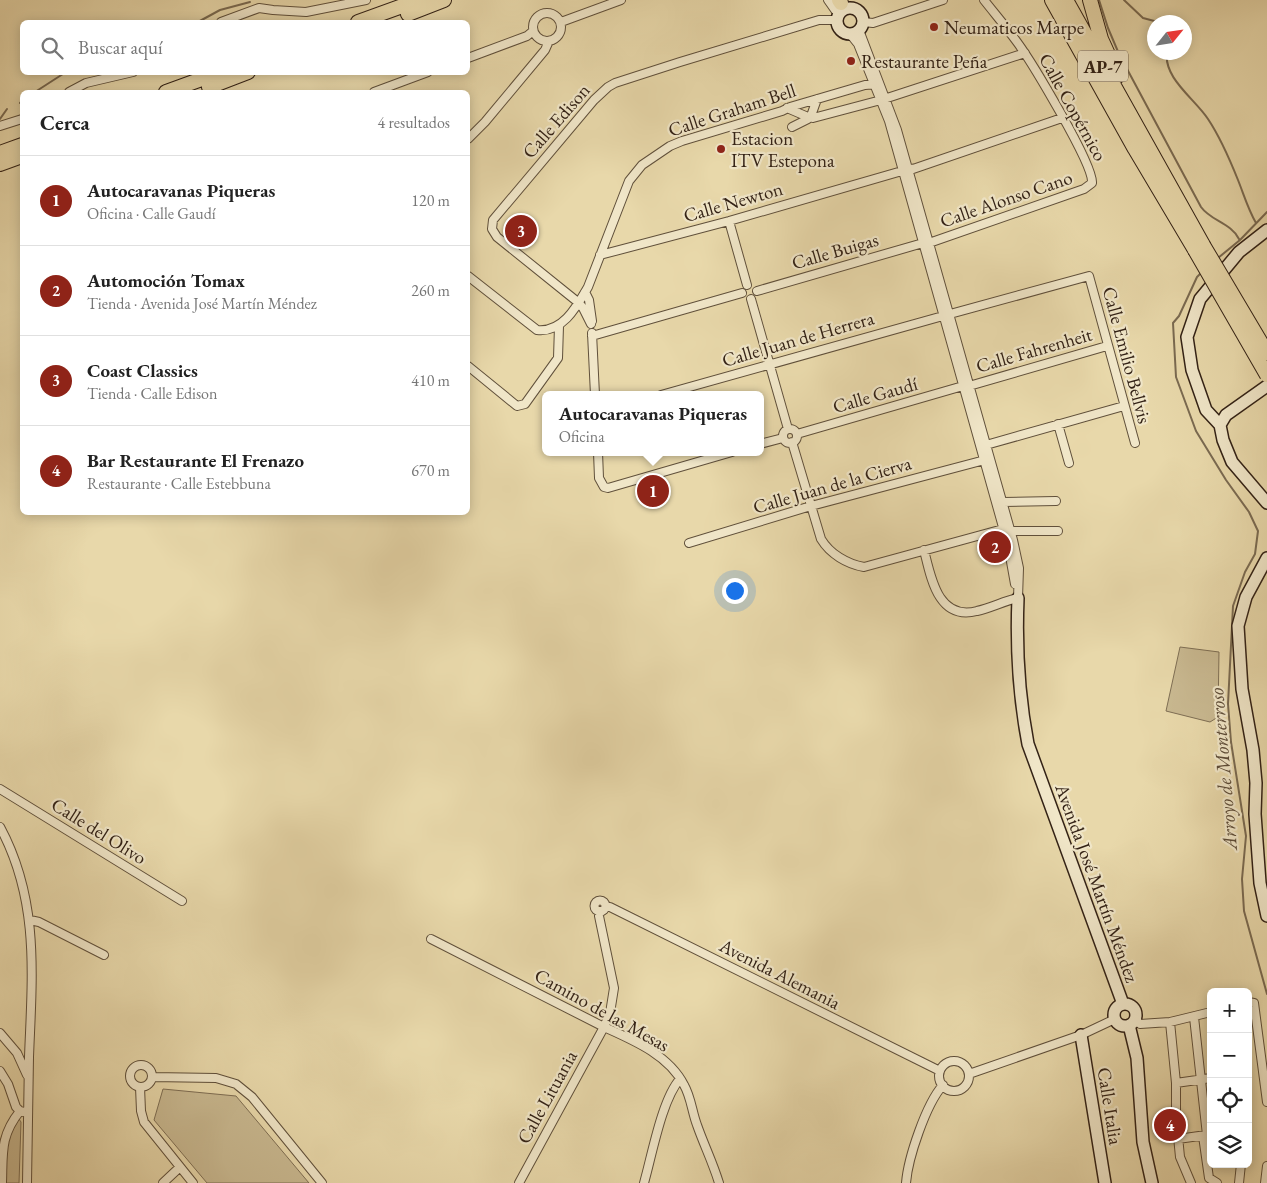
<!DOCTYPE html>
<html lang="es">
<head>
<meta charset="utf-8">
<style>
	:root { --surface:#fff; --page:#f2f2f2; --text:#222; --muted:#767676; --line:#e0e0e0; --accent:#8f2418 }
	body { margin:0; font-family:"EB Garamond",serif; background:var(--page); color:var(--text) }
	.controls { position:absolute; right:15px; bottom:15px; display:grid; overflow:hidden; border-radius:8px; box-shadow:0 2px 12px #0003 }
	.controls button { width:45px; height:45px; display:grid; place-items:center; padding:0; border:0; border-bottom:1px solid var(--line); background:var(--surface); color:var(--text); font:25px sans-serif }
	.compass { position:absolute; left:1147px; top:15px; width:45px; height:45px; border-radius:50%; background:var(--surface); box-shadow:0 2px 12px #0003; rotate:60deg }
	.you { position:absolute; left:734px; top:590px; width:18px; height:18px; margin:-12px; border:4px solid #fff; border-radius:50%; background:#1a73e8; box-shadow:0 0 0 8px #1a73e833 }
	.badge { display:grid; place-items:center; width:32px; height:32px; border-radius:50%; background:var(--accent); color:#fff; font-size:16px; font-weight:700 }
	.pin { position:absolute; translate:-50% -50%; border:2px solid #fff; box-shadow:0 1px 5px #0006 }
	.popup { position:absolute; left:542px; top:391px; width:222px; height:65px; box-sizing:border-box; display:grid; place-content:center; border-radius:8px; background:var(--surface); filter:drop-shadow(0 1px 4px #0005); font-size:16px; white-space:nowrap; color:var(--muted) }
	.popup b { font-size:19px; color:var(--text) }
	.popup::after { content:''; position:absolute; left:50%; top:100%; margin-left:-10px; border:10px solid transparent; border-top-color:var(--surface) }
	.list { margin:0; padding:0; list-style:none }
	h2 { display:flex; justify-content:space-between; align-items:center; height:65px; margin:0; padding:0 20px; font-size:21px }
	h2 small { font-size:16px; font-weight:400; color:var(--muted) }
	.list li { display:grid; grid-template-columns:32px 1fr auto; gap:15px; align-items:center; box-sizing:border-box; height:90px; padding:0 20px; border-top:1px solid var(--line) }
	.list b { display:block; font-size:19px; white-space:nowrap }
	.list p { margin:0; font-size:16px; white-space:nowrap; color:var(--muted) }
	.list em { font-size:16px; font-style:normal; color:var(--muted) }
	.icon { flex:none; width:28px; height:28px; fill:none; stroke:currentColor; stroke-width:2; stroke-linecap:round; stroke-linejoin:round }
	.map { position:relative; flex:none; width:1267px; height:1183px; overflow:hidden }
	.search { position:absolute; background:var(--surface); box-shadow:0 2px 12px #0003; left:20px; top:20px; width:450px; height:55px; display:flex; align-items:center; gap:12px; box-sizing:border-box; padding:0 18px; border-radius:8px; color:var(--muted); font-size:19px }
	.panel { position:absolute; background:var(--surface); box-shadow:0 2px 12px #0003; left:20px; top:90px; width:450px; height:425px; border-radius:8px }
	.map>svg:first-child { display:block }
	.green { fill:#c9b991; stroke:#7e6e54 }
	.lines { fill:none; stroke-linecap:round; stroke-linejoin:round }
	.stream { stroke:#7a6a51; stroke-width:2 }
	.street-casing { stroke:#60503b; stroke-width:10 }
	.secondary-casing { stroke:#332216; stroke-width:14 }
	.highway-casing { stroke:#332216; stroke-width:16 }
	.street { stroke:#f0e6c8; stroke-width:8 }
	.secondary { stroke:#f0e6c8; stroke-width:11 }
	.highway { stroke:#e8d8aa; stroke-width:14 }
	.highway-bridge-casing { stroke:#332216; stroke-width:16; stroke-linecap:butt }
	.highway-bridge { stroke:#e8d8aa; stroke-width:14 }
	.poi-dot { fill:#8f2418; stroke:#f0e6c8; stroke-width:2 }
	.labels { text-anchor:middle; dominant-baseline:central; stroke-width:4.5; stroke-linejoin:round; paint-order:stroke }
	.shield { fill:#f0e6c8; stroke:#6c5d4b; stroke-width:1 }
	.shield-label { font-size:18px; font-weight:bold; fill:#332216 }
	.poi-label { font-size:19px; fill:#332216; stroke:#f0e6c8; text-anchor:start }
	.street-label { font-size:19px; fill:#332216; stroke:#f0e6c8 }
	.water-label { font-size:20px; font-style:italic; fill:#5d4c38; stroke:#f0e6c8 }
</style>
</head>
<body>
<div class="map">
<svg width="1267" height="1183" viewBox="0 0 1267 1183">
	<rect width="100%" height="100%" fill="#e8d8aa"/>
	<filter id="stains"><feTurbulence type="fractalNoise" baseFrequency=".004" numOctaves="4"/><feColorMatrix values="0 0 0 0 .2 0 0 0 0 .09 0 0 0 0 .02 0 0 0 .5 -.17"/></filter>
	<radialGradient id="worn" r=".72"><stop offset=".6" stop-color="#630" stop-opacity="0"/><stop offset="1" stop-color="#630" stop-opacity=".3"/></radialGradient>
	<path class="green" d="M 1180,647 L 1219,652 L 1218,717 L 1210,722 L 1166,711 Z
		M 163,1089 L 236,1096 L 309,1183 L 207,1183 L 154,1120 Z
		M 19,1119 L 21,1122 L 19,1183 L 6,1183 C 6,1162 4,1136 19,1119 Z"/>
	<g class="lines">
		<path class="stream" d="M 1099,0 L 1108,28 L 1119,54 L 1201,207 C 1211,221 1231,223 1239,239
			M 1124,0 L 1143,18 L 1158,22
			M 198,22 L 220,10 L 250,2
			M 1167,52 C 1163,78 1195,99 1208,119 C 1220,137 1230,160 1238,180 C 1244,195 1248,209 1256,223
			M 35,92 L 66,72
			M 20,103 L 22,101
			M 0,119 L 7,109
			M 1218,258 L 1240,240 L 1267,212
			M 1201,273 L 1197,277 L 1179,316 L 1173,323 L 1176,377 L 1196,431 L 1226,480 L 1249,512 L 1258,531 L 1255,554 L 1245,572 L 1233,606 L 1228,704 L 1231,742 L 1246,836 L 1242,879 L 1244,911 L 1267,994"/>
		<defs>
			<path id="street" d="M 828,0 L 835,10 L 840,14
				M533 27a14 14 0 1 1 28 0a14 14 0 1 1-28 0Z
				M 221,22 L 259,8 L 273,10 L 306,12 L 366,0
				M 561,22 L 621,0
				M 863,22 L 873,23 L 943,0
				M 859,30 L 897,130 L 1013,540 L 1019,568 L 1018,598
				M 850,34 L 858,44 L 889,121 L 1008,545 L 1015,584
				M 468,58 L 527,36 L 533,31
				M 69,92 L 86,83 L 133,72
				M 374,92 L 428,72
				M 787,108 L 808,117
				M 811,116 L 817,99
				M 813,118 L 881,100 L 1025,53
				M 0,126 L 22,119
				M 792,127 L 808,119
				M 468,139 L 485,122 L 545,50 L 549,41
				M 908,168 L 913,169 L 1062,118
				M 729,221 L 747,285
				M 929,243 L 1084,189 L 1092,183 C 1094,165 1031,61 1017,42 C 1007,28 995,14 984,0
				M 600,255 L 729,221 L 902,171
				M 468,276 L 537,330 C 563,333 577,306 588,287 L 629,181 L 642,165 L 670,146 L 682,141 L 782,111 L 790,107 L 865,85 L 878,84
				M 757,291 L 923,243
				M 585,292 L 589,300 L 592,321
				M 751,299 L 788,429
				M 950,314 L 1089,276 L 1135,443
				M 591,324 L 583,308 L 579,303 L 497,237 L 492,229 L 493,220 L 594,100 L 608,87 L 615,83 L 680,62 L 819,20 L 837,20
				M 592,333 L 595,395
				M 592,336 L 742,293
				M 468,366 L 517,406 L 525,404 L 558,358 L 559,326
				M 969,386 L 1107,346
				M 661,395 L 943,316
				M 1058,424 L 1069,463
				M783 436a7 7 0 1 1 14 0a7 7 0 1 1-14 0Z
				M 797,434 L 963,386
				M 792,442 L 821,539 C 830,554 847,564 864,567 L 1003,529
				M 760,444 L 783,438
				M 986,445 L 1124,406
				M 598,452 L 599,478 L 604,487 L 608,488 L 732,452
				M 1003,502 L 1056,501
				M 1011,531 L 1058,531
				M 689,543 L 811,506 L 981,461 L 985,461
				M 924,550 C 931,578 938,621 977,611 C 991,608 1004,601 1018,598
				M 0,789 L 182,901
				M 0,827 C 40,901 32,977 29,1057 C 28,1099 28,1141 27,1183
				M594.5 906a5.5 5.5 0 1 1 11 0a5.5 5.5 0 1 1-11 0Z
				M 606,907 L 610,907 L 940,1071
				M 30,920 L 39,922 L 104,955
				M 431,939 L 604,1027 C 633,1040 669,1055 684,1085 C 691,1097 692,1112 697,1125 C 704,1145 713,1163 719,1183
				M 1248,1002 L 1254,1003 L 1267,1102
				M 1194,1017 L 1207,1135
				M 1135,1019 L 1140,1024 L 1170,1022 L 1211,1012
				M 1170,1022 L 1176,1083 L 1176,1116 L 1180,1157 L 1191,1183
				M 0,1033 L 17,1053 L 27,1075
				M939 1076a15 15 0 1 1 30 0a15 15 0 1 1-30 0Z
				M130 1076a11 11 0 1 1 22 0a11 11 0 1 1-22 0Z
				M 0,1071 L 8,1084 L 16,1107 L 20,1111 L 24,1112
				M 969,1074 L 1081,1035 L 1115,1019
				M 152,1077 L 216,1078 L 236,1084 L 252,1097 L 322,1183
				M 1176,1083 L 1211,1078
				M 140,1087 L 141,1111 L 144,1122 L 193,1183
				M 1203,1136 L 1209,1178 L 1217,1183
				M 1178,1139 L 1206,1135
				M 2,1183 C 3,1153 0,1136 20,1111
				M 163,1183 L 180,1167
				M 519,1183 L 604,1027 L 610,1013 L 614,988 L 599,916 L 600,911
				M 644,1183 C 652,1155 662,1099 680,1079
				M 906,1183 C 908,1158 926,1104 943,1085
				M 1239,1183 L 1241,1164
				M 1265,1183 L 1267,1166"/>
			<path id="secondary" d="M837 21a13 13 0 1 1 26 0a13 13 0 1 1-26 0Z
				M 1267,230 L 1239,252 L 1200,299 L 1187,337 L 1192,370 L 1206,410 L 1220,425 L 1223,440 L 1232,462 L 1267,503
				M 1220,425 L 1226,415 L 1267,386
				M 1267,558 L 1246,597 L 1238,626 L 1242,689 L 1253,750 L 1256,783 L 1255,814 L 1260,883 L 1267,916
				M 1018,598 C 1016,646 1019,697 1028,744 L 1123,1004
				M1114 1015a11 11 0 1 1 22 0a11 11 0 1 1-22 0Z
				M 1129,1025 L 1137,1058 L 1143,1142 L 1152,1183
				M 1081,1035 L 1105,1183"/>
			<path id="highway" d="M 839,0 L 841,3
				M 1052,0 L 1135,149 L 1195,250
				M 1066,0 L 1203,245
				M 1090,0 L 1101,39 L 1118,76
				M 408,14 L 444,0
				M 358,22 L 419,0
				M 209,87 L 248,72
				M 166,92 L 221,72
				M 0,153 L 22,145
				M 0,164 L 22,156"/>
		</defs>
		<use href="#street" class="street-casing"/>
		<use href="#secondary" class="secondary-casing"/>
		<use href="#highway" class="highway-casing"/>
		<use href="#street" class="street"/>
		<use href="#secondary" class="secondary"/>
		<use href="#highway" class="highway"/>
		<defs>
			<path id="highway-bridge" d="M 1203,245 L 1267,353
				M 1195,250 L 1267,375"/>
		</defs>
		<use href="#highway-bridge" class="highway-bridge-casing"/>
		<use href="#highway-bridge" class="highway-bridge"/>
	</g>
	<g class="poi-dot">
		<circle cx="934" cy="27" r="5"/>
		<circle cx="851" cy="61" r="5"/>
		<circle cx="721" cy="149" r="5"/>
	</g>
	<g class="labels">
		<rect class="shield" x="1078" y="50.5" width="50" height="31" rx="4"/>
		<g class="shield-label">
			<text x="1103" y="66">AP-7</text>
		</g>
		<g class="poi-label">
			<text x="944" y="27">Neumaticos Marpe</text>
			<text x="861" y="61">Restaurante Peña</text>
			<text x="731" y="138">Estacion<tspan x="731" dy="22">ITV Estepona</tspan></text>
		</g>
		<g class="street-label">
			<text transform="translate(1073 107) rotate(61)">Calle Copérnico</text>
			<text transform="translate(732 110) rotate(-18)">Calle Graham Bell</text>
			<text transform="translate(556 121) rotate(-49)">Calle Edison</text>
			<text transform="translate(1006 199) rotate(-19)">Calle Alonso Cano</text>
			<text transform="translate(733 202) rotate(-16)">Calle Newton</text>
			<text transform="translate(835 251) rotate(-16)">Calle Buigas</text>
			<text transform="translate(798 339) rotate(-16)">Calle Juan de Herrera</text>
			<text transform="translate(1034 350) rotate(-16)">Calle Fahrenheit</text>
			<text transform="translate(1127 355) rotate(75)">Calle Emilio Bellvis</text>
			<text transform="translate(875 395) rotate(-16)">Calle Gaudí</text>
			<text transform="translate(832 485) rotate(-16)">Calle Juan de la Cierva</text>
			<text transform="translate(99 831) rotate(32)">Calle del Olivo</text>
			<text transform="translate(1097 883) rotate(70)">Avenida José Martín Méndez</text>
			<text transform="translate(780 974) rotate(27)">Avenida Alemania</text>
			<text transform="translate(602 1010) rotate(29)">Camino de las Mesas</text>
			<text transform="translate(547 1097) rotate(-61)">Calle Lituania</text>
			<text transform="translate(1110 1106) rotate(81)">Calle Italia</text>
		</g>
		<g class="water-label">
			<text transform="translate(1223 769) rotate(-95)">Arroyo de Monterroso</text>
		</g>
	</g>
	<rect width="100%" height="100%" filter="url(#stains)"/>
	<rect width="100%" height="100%" fill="url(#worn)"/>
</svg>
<div class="controls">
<button>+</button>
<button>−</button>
<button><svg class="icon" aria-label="locate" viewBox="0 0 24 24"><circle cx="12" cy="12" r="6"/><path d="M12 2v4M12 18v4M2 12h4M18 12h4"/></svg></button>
<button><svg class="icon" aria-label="layers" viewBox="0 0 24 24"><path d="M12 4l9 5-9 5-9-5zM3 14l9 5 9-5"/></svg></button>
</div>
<svg class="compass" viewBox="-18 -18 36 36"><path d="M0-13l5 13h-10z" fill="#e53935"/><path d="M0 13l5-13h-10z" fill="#767676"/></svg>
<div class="you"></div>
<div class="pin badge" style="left:653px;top:491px">1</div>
<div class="popup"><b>Autocaravanas Piqueras</b>Oficina</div>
<div class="pin badge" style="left:995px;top:547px">2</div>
<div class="pin badge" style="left:521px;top:231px">3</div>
<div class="pin badge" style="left:1170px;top:1125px">4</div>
<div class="search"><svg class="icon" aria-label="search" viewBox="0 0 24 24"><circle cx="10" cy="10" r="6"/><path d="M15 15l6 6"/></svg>Buscar aquí</div>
<section class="panel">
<h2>Cerca<small>4 resultados</small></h2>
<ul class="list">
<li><span class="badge">1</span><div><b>Autocaravanas Piqueras</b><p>Oficina · Calle Gaudí</p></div><em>120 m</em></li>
<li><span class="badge">2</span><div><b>Automoción Tomax</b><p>Tienda · Avenida José Martín Méndez</p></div><em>260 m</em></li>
<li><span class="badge">3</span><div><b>Coast Classics</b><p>Tienda · Calle Edison</p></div><em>410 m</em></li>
<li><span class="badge">4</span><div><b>Bar Restaurante El Frenazo</b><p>Restaurante · Calle Estebbuna</p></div><em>670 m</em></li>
</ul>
</section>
</div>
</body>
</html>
